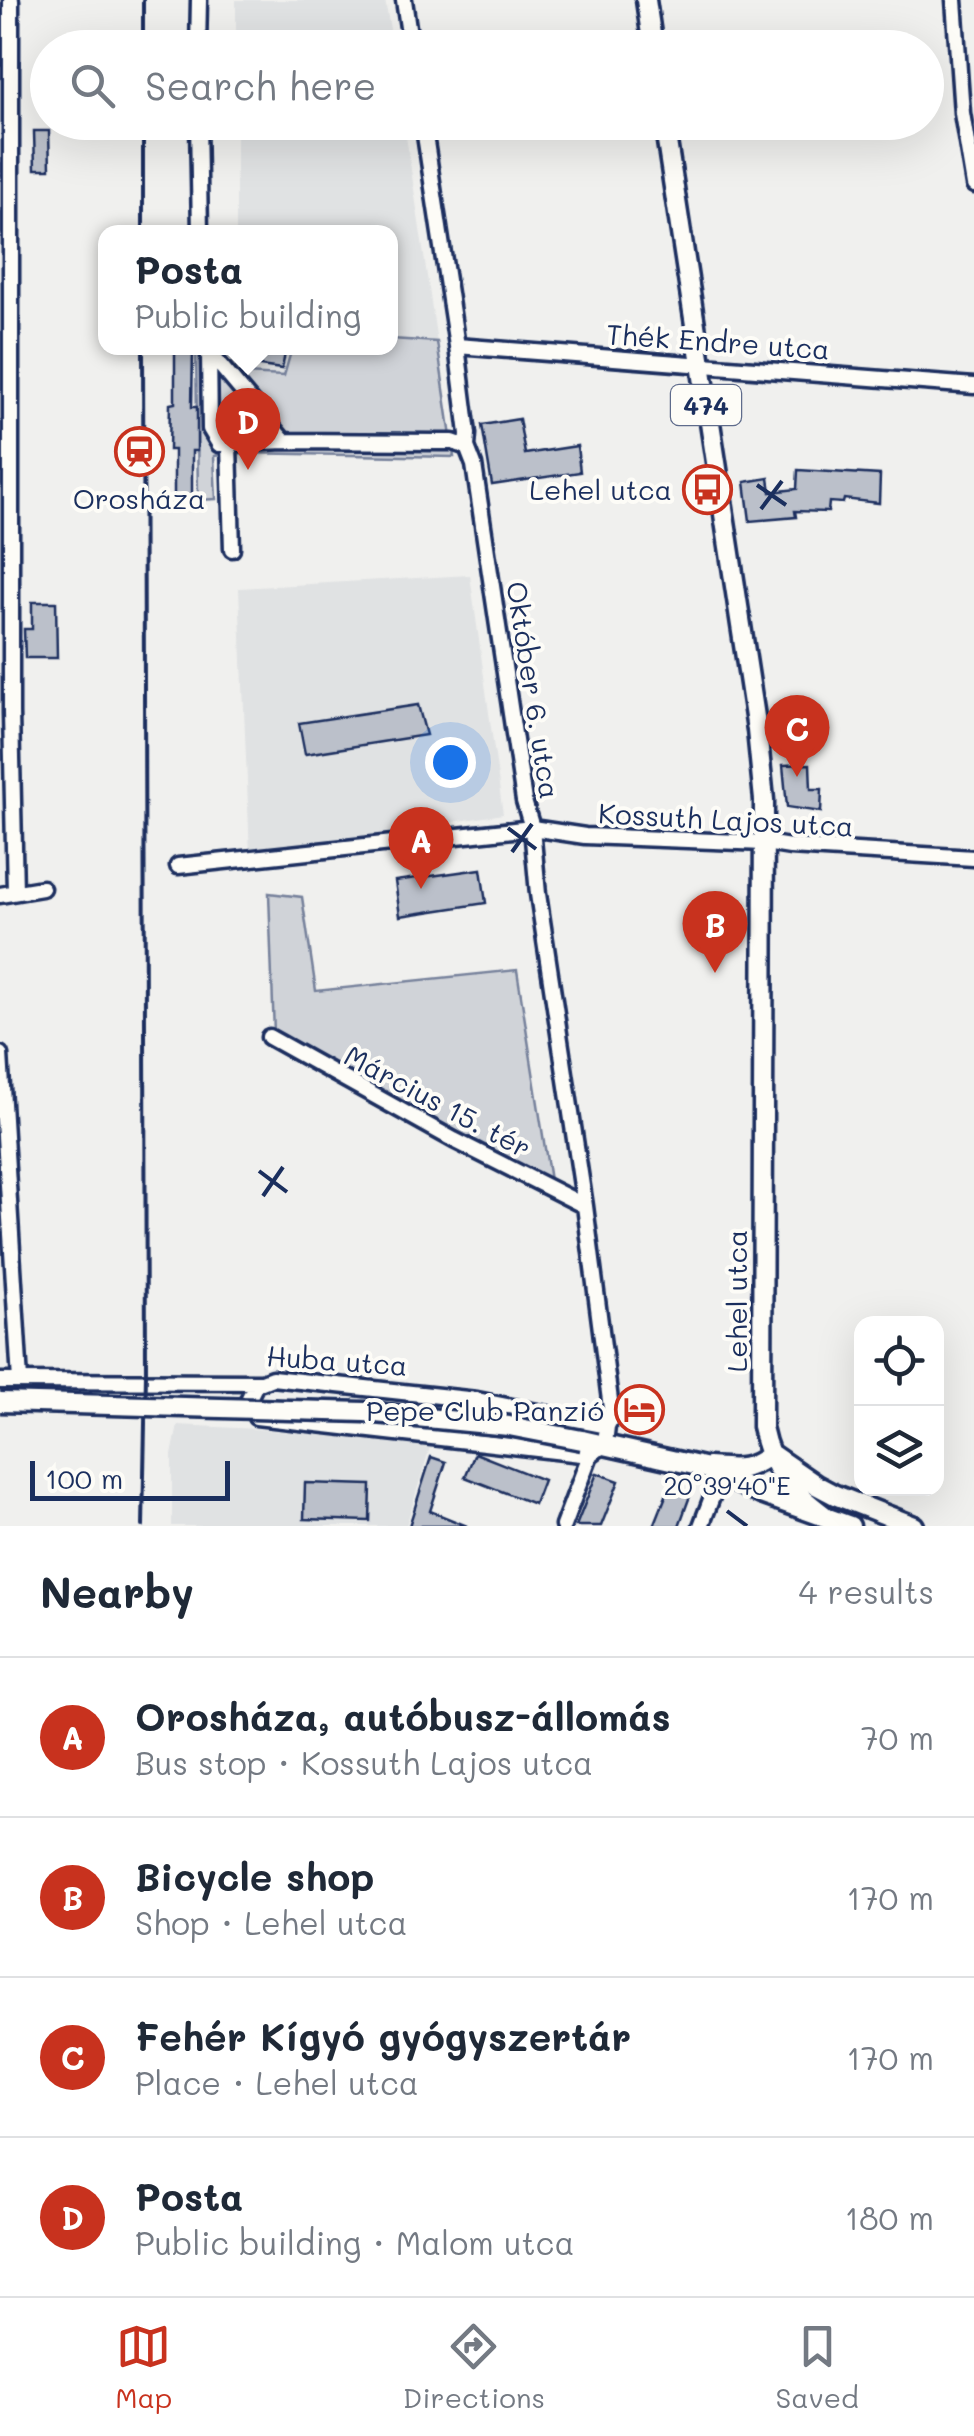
<!DOCTYPE html>
<html lang="en">
<head>
<meta charset="utf-8">
<style>
	:root { --surface:#fff; --page:#f2f2f3; --text:#1f2937; --muted:#747a83; --line:#e0e1e3; --accent:#c8321e }
	body { margin:0; font-family:Mali,sans-serif; background:var(--page); color:var(--text) }
	.controls { position:absolute; right:30px; bottom:30px; display:grid; overflow:hidden; border-radius:20px; box-shadow:0 10px 40px #0002 }
	.controls button { width:90px; height:90px; display:grid; place-items:center; padding:0; border:0; border-bottom:2px solid var(--line); background:var(--surface); color:var(--text); font:50px sans-serif }
	.scale { position:absolute; left:30px; bottom:25px; width:200px; box-sizing:border-box; padding-left:10px; border:5px solid #1b2f5e; border-top:0; font-size:28px; line-height:35px; white-space:nowrap; color:#1b2f5e; -webkit-text-stroke:8px #fdfcf7; paint-order:stroke }
	.you { position:absolute; left:450px; top:762px; width:35px; height:35px; margin:-25px; border:8px solid #fff; border-radius:50%; background:#1a73e8; box-shadow:0 0 0 15px #1a73e833 }
	.badge { display:grid; place-items:center; width:65px; height:65px; border-radius:50%; background:var(--accent); color:#fff; font-size:32px; font-weight:700 }
	.pin { position:absolute; translate:-50% -82px; filter:drop-shadow(0 2px 5px #0008) }
	.pin::after { content:''; position:absolute; top:52px; width:35px; height:30px; background:inherit; clip-path:polygon(0 0,100% 0,50% 100%) }
	.popup { position:absolute; left:98px; top:225px; width:300px; height:130px; box-sizing:border-box; display:grid; place-content:center; border-radius:20px; background:var(--surface); filter:drop-shadow(0 2px 8px #0005); font-size:32px; white-space:nowrap; color:var(--muted) }
	.popup b { font-size:38px; color:var(--text) }
	.popup::after { content:''; position:absolute; left:50%; top:100%; margin-left:-20px; border:20px solid transparent; border-top-color:var(--surface) }
	.list { margin:0; padding:0; list-style:none }
	h2 { display:flex; justify-content:space-between; align-items:center; height:130px; margin:0; padding:0 40px; font-size:42px }
	h2 small { font-size:32px; font-weight:400; color:var(--muted) }
	.list li { display:grid; grid-template-columns:65px 1fr auto; gap:30px; align-items:center; box-sizing:border-box; height:160px; padding:0 40px; border-top:2px solid var(--line) }
	.list b { display:block; font-size:38px; white-space:nowrap }
	.list p { margin:0; font-size:32px; white-space:nowrap; color:var(--muted) }
	.list em { font-size:32px; font-style:normal; color:var(--muted) }
	.icon { flex:none; width:55px; height:55px; fill:none; stroke:currentColor; stroke-width:2; stroke-linecap:round; stroke-linejoin:round }
	.map { position:relative; flex:none; width:974px; height:1526px; overflow:hidden }
	.search { position:absolute; background:var(--surface); box-shadow:0 10px 40px #0002; left:30px; right:30px; top:30px; height:110px; display:flex; align-items:center; gap:25px; box-sizing:border-box; padding:0 35px; border-radius:55px; color:var(--muted); font-size:38px }
	.sheet { height:770px; background:var(--surface) }
	nav { display:flex; justify-content:space-around; align-items:center; box-sizing:border-box; height:140px; border-top:2px solid var(--line); background:var(--surface); font-size:28px; color:var(--muted) }
	nav a { display:grid; justify-items:center; gap:5px }
	nav .on { color:var(--accent) }
	.map>svg:first-child { display:block }
	.built { fill:#e0e2e3 }
	.green { fill:#d0d3d8; stroke:#76819b; stroke-width:2.5 }
	.building { fill:#bbc0ca; stroke:#1b2f5e; stroke-width:2.5 }
	.lines { fill:none; stroke-linecap:round; stroke-linejoin:round }
	.minor-casing { stroke:#1b2f5e; stroke-width:21 }
	.major-casing { stroke:#1b2f5e; stroke-width:25 }
	.minor { stroke:#fdfcf7; stroke-width:14 }
	.major { stroke:#fdfcf7; stroke-width:18 }
	.rail { stroke:#1b2f5e; stroke-width:4 }
	.major-bridge-casing { stroke:#1b2f5e; stroke-width:25; stroke-linecap:butt }
	.major-bridge { stroke:#fdfcf7; stroke-width:18 }
	.ticks { fill:none; stroke:#1b2f5e; stroke-width:4 }
	.labels { text-anchor:middle; dominant-baseline:central; stroke-width:8; stroke-linejoin:round; paint-order:stroke }
	.shield { fill:#fdfcf7; stroke:#5f6c8c; stroke-width:2.5 }
	.shield-label { font-size:25px; font-weight:bold; fill:#1b2f5e }
	.street-label { font-size:28px; fill:#1b2f5e; stroke:#fdfcf7 }
	.poi-label { font-size:28px; fill:#1b2f5e; stroke:#fdfcf7; text-anchor:end }
	.ticks-label { font-size:25px; text-anchor:middle; fill:#1b2f5e; stroke:#fdfcf7; stroke-width:8; stroke-linejoin:round; paint-order:stroke }
</style>
</head>
<body>
<div class="map">
<svg width="974" height="1526" viewBox="0 0 974 1526">
	<rect width="100%" height="100%" fill="#f0f0ee"/>
	<filter id="ink" filterUnits="userSpaceOnUse"><feTurbulence type="fractalNoise" baseFrequency=".01" numOctaves="2"/><feDisplacementMap in="SourceGraphic" scale="20" xChannelSelector="R" yChannelSelector="G"/><feConvolveMatrix kernelMatrix="1 2 1 2 8 2 1 2 1" color-interpolation-filters="sRGB"/></filter>
	<g filter="url(#ink)">
		<path class="built" d="M 236,0 L 385,0 L 393,47 L 236,47 Z
			M 236,123 L 404,123 L 437,342 L 391,339 L 390,232 L 236,232 Z
			M 244,348 L 292,348 L 284,376 L 243,375 Z
			M 470,575 L 503,814 L 250,855 L 239,588 Z
			M 178,1425 L 256,1429 L 431,1444 L 406,1526 L 172,1526 L 172,1455 Z"/>
		<path class="green" d="M 391,339 L 437,342 L 454,457 L 237,453 L 214,456 L 216,499 L 198,500 L 196,348 L 244,348 L 243,374 L 284,376 L 292,348 L 390,348 Z
			M 269,893 L 302,897 L 316,991 L 517,970 L 552,1193 L 274,1034 Z"/>
		<path class="building" d="M 34,131 L 49,131 L 50,169 L 35,169 Z
			M 175,348 L 193,348 L 192,407 L 197,407 L 197,451 L 192,451 L 192,498 L 174,498 L 174,450 L 169,450 L 170,404 L 175,403 Z
			M 247,348 L 286,348 L 282,369 L 245,364 Z
			M 519,419 L 525,454 L 577,446 L 580,472 L 492,485 L 482,425 Z
			M 798,470 L 880,475 L 879,503 L 844,499 L 843,503 L 829,502 L 828,512 L 795,511 L 796,517 L 750,521 L 745,482 L 769,478 L 771,492 L 797,489 Z
			M 32,602 L 56,602 L 57,658 L 25,658 L 24,629 L 32,629 Z
			M 418,705 L 426,735 L 305,754 L 299,723 Z
			M 810,764 L 811,789 L 822,789 L 821,812 L 787,807 L 783,765 Z
			M 481,869 L 486,903 L 400,916 L 395,881 Z
			M 475,1453 L 543,1480 L 534,1504 L 465,1477 Z
			M 431,1457 L 446,1462 L 430,1511 L 467,1526 L 409,1526 Z
			M 597,1473 L 619,1481 L 601,1526 L 576,1526 Z
			M 305,1483 L 371,1485 L 370,1521 L 304,1519 Z
			M 669,1488 L 690,1496 L 679,1526 L 654,1526 Z"/>
		<g class="lines">
			<defs>
				<path id="minor" d="M 11,0 L 11,713 L 15,892
					M 404,0 L 411,48
					M 954,0 L 962,113 L 974,185
					M 198,48 L 199,0
					M 198,122 L 200,232
					M 423,122 L 457,346 L 468,434 L 467,447 L 474,465 L 524,801 L 532,828 L 538,894 L 585,1206 L 612,1416 L 607,1426 L 605,1444 L 590,1455 L 563,1526
					M 457,346 L 974,386
					M 284,441 L 209,352 L 210,429 L 219,444 L 284,441 L 440,442 L 453,442 L 467,447
					M 229,444 L 232,549
					M 178,866 L 532,828 L 585,836 L 765,843 L 790,847 L 974,858
					M 0,895 L 42,888
					M 269,1037 L 454,1140 L 585,1206
					M 0,1054 L 20,1381
					M 0,1381 L 262,1382 L 272,1378 L 477,1400 L 607,1426
					M 257,1382 L 249,1398 L 256,1417 L 590,1455
					M 701,1526 L 720,1476"/>
				<path id="major" d="M 646,0 L 653,48
					M 664,122 L 757,730 L 764,800 L 762,1427 C 771,1471 790,1490 825,1516
					M 582,1440 L 703,1467 L 761,1494 L 850,1526
					M 771,1454 L 816,1485 L 835,1495 L 914,1526
					M 708,1467 C 735,1469 748,1472 771,1454"/>
			</defs>
			<use href="#minor" class="minor-casing"/>
			<use href="#major" class="major-casing"/>
			<use href="#minor" class="minor"/>
			<use href="#major" class="major"/>
			<path class="rail" d="M 143,48 L 143,0
				M 143,232 L 143,122
				M 143,1526 L 146,1373 L 143,348"/>
			<defs>
				<path id="major-bridge" d="M 0,1402 L 365,1412 L 509,1426 L 582,1440"/>
			</defs>
			<use href="#major-bridge" class="major-bridge-casing"/>
			<use href="#major-bridge" class="major-bridge"/>
		</g>
	</g>
	<path class="ticks" d="M 757,485 L 786,505M 761,509 L 782,481M 508,828 L 536,849M 512,852 L 532,824M 259,1171 L 287,1192M 263,1196 L 283,1167M 727,1511 L 747,1526"/>
	<defs>
		<symbol id="station-ring" viewBox="-11 -11 22 22"><circle r="9.5" fill="#fdfcf7" stroke="#c8321e" stroke-width="1.5"/><path d="M-3-6H3Q5-6 5-4V2Q5 4 3 4L4.5 6H3L1.5 4h-3L-3 6H-4.5L-3 4Q-5 4-5 2V-4Q-5-6-3-6ZM-3.5-4v3h7v-3ZM-3.5 1v1.5H-2V1ZM2 1v1.5H3.5V1Z" fill="#c8321e"/></symbol>
		<symbol id="bus-ring" viewBox="-11 -11 22 22"><circle r="9.5" fill="#fdfcf7" stroke="#c8321e" stroke-width="1.5"/><path d="M-5-6H5V4H4V6H2V4H-2V6H-4V4H-5ZM-3.5-4V0h7V-4ZM-3.5 1.2v1.5H-2V1.2ZM2 1.2v1.5H3.5V1.2Z" fill="#c8321e"/></symbol>
		<symbol id="hotel-ring" viewBox="-11 -11 22 22"><circle r="9.5" fill="#fdfcf7" stroke="#c8321e" stroke-width="1.5"/><path d="M-6-4.5h1.5V1H6V5H4.5V3h-9V5H-6ZM-4 0a1.8 1.8 0 1 1 3.6 0ZM.5 0V-2.5h3Q6-2.5 6 0Z" fill="#c8321e"/></symbol>
	</defs>
	<g fill-rule="evenodd">
		<use href="#station-ring" x="112" y="424" width="55" height="55"/>
		<use href="#bus-ring" x="680" y="462" width="55" height="55"/>
		<use href="#hotel-ring" x="612" y="1382" width="55" height="55"/>
	</g>
	<g class="labels">
		<rect class="shield" x="671" y="385" width="70" height="40" rx="8"/>
		<g class="shield-label">
			<text x="706" y="405">474</text>
		</g>
		<g class="street-label">
			<text transform="translate(718 341) rotate(4)">Thék Endre utca</text>
			<text transform="translate(534 690) rotate(81)">Október 6. utca</text>
			<text transform="translate(726 819) rotate(3)">Kossuth Lajos utca</text>
			<text transform="translate(438 1101) rotate(28)">Március 15. tér</text>
			<text transform="translate(736 1301) rotate(-90)">Lehel utca</text>
			<text transform="translate(337 1360) rotate(4)">Huba utca</text>
		</g>
		<g class="poi-label">
			<text x="672" y="489">Lehel utca</text>
			<text x="139" y="498" text-anchor="middle">Orosháza</text>
			<text x="604" y="1410">Pepe Club Panzió</text>
		</g>
	</g>
	<g class="ticks-label">
		<text x="727" y="1495">20°39'40"E</text>
	</g>
</svg>
<div class="controls">
<button><svg class="icon" aria-label="locate" viewBox="0 0 24 24"><circle cx="12" cy="12" r="6"/><path d="M12 2v4M12 18v4M2 12h4M18 12h4"/></svg></button>
<button><svg class="icon" aria-label="layers" viewBox="0 0 24 24"><path d="M12 4l9 5-9 5-9-5zM3 14l9 5 9-5"/></svg></button>
</div>
<div class="scale">100 m</div>
<div class="you"></div>
<div class="pin badge" style="left:421px;top:889px">A</div>
<div class="pin badge" style="left:715px;top:973px">B</div>
<div class="pin badge" style="left:797px;top:777px">C</div>
<div class="pin badge" style="left:248px;top:470px">D</div>
<div class="popup"><b>Posta</b>Public building</div>
<div class="search"><svg class="icon" aria-label="search" viewBox="0 0 24 24"><circle cx="10" cy="10" r="6"/><path d="M15 15l6 6"/></svg>Search here</div>
</div>
<section class="sheet">
<h2>Nearby<small>4 results</small></h2>
<ul class="list">
<li><span class="badge">A</span><div><b>Orosháza, autóbusz-állomás</b><p>Bus stop · Kossuth Lajos utca</p></div><em>70 m</em></li>
<li><span class="badge">B</span><div><b>Bicycle shop</b><p>Shop · Lehel utca</p></div><em>170 m</em></li>
<li><span class="badge">C</span><div><b>Fehér Kígyó gyógyszertár</b><p>Place · Lehel utca</p></div><em>170 m</em></li>
<li><span class="badge">D</span><div><b>Posta</b><p>Public building · Malom utca</p></div><em>180 m</em></li>
</ul>
</section>
<nav>
<a class="on"><svg class="icon" aria-label="map" viewBox="0 0 24 24"><path d="M3 6l6-2 6 2 6-2v14l-6 2-6-2-6 2zM9 4v14M15 6v14"/></svg>Map</a>
<a><svg class="icon" aria-label="directions" viewBox="0 0 24 24"><path d="M12 3l9 9-9 9-9-9zM9 14v-3h6M13 9l2 2-2 2"/></svg>Directions</a>
<a><svg class="icon" aria-label="saved" viewBox="0 0 24 24"><path d="M7 4h10v16l-5-4-5 4z"/></svg>Saved</a>
</nav>
</body>
</html>
